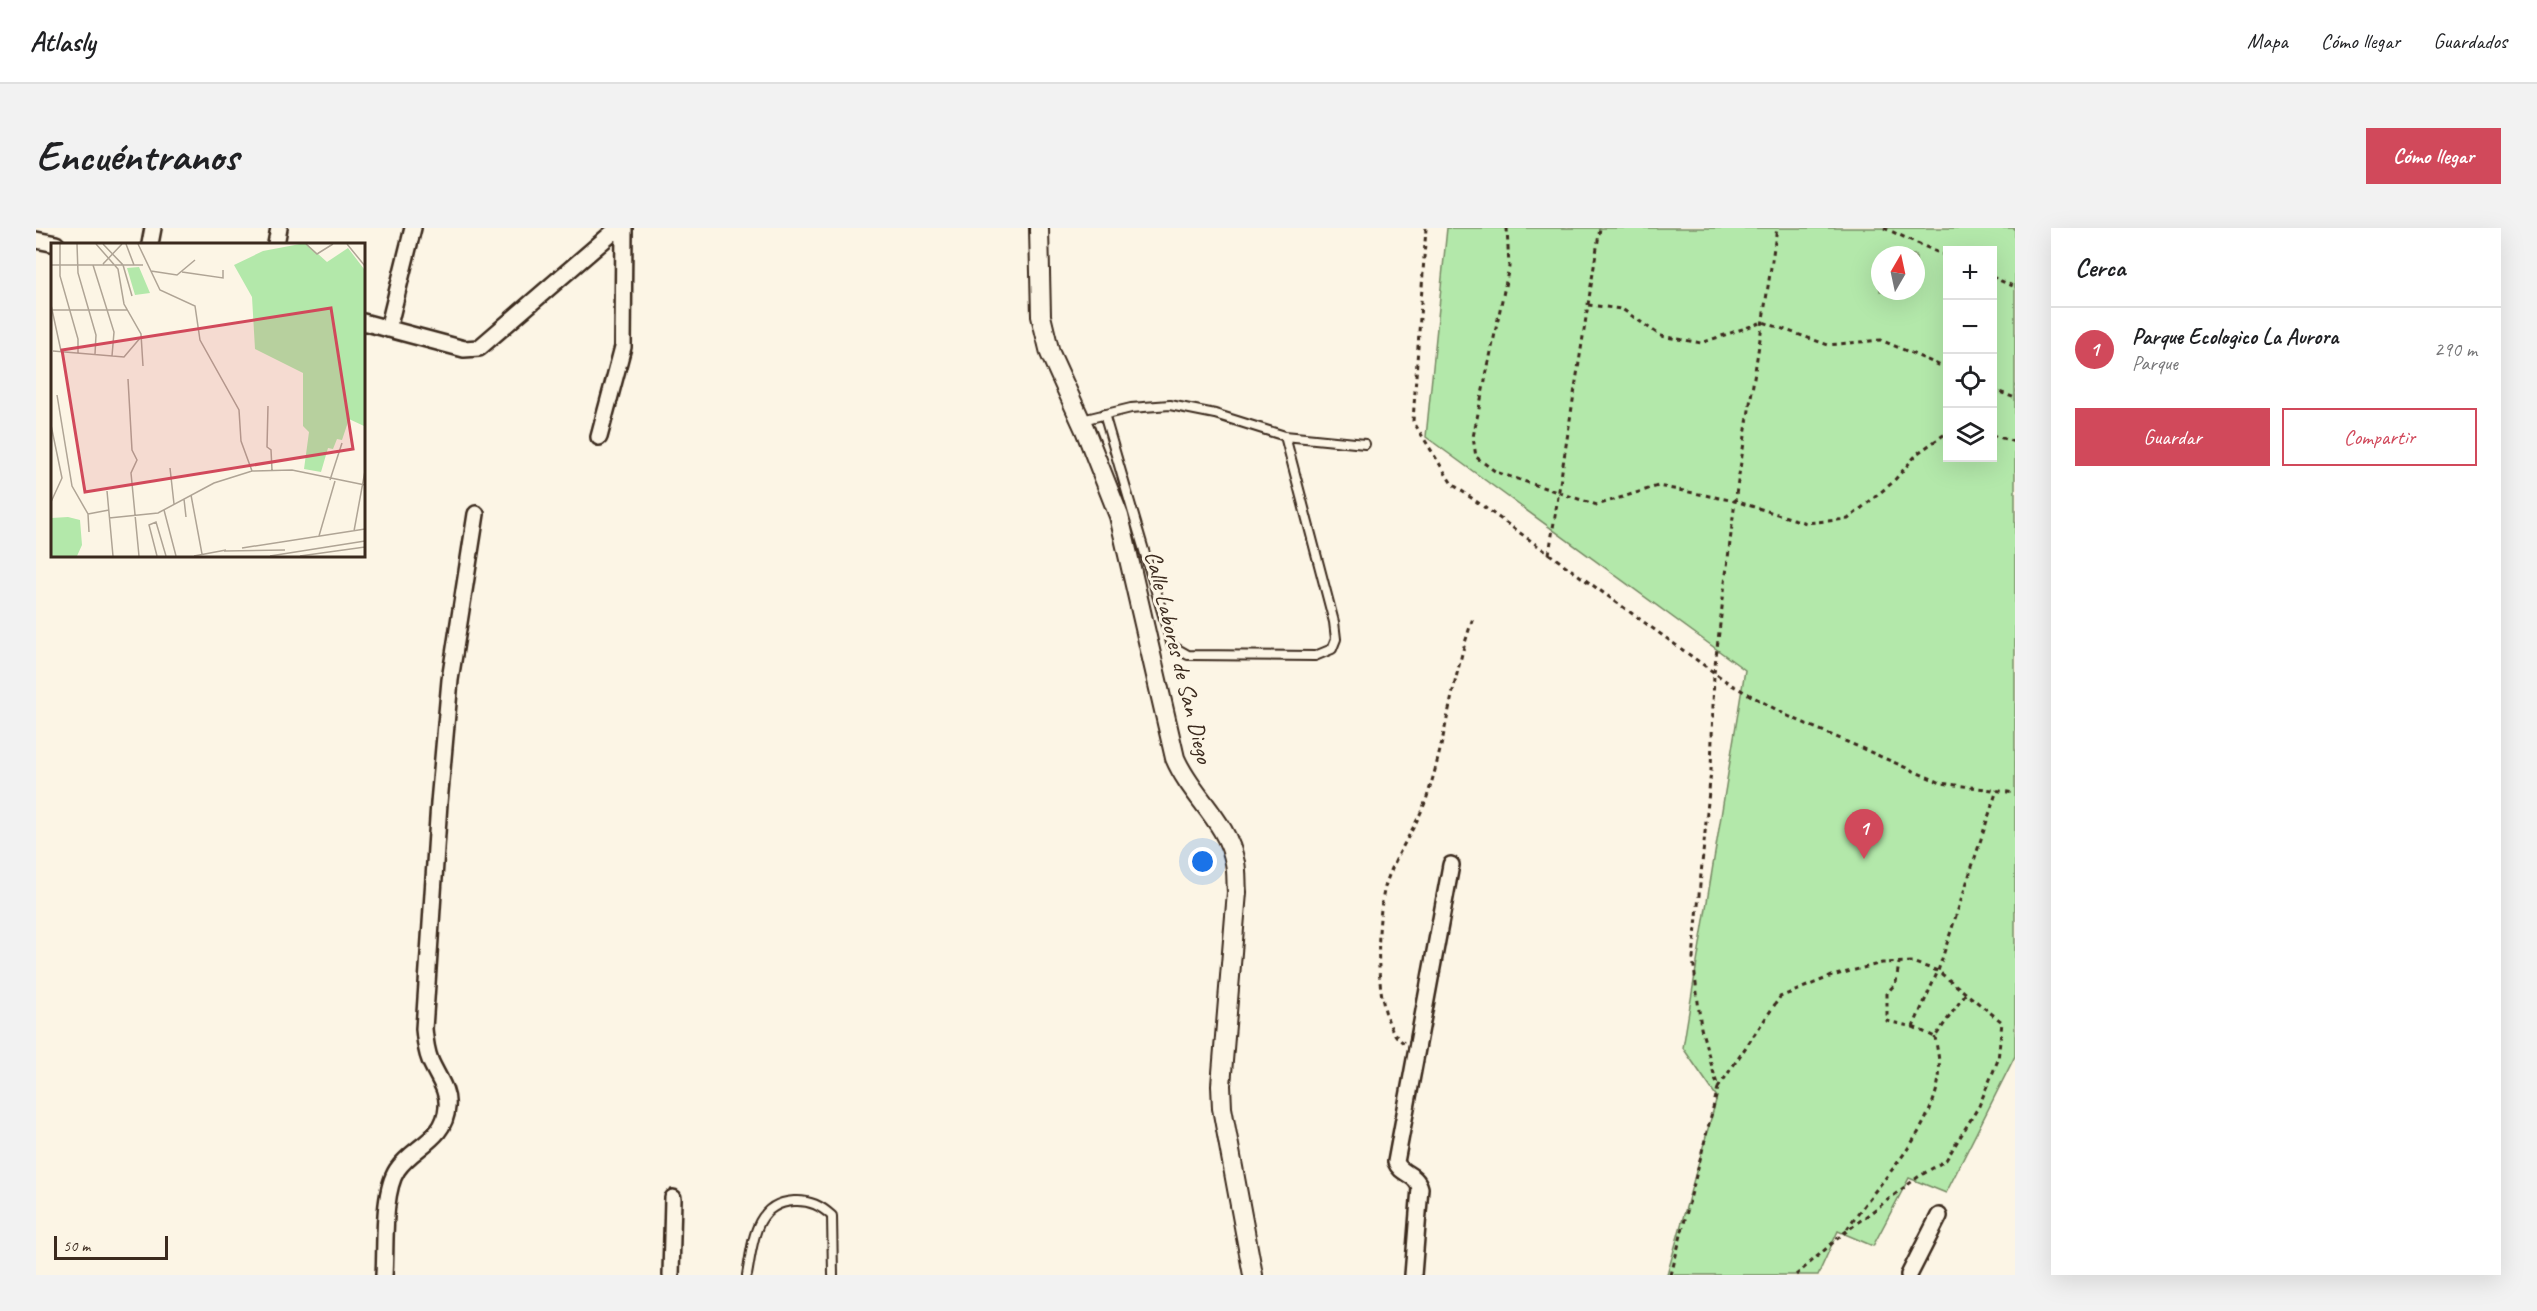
<!DOCTYPE html>
<html lang="es">
<head>
<meta charset="utf-8">
<style>
	:root { --surface:#fff; --page:#f2f2f2; --text:#202124; --muted:#757577; --line:#e0e0e0; --accent:#d1495b }
	body { margin:0; font-family:Caveat,sans-serif; background:var(--page); color:var(--text) }
	.controls { position:absolute; right:18px; top:18px; display:grid; overflow:hidden; border-radius:0px; box-shadow:0 6px 24px #0002 }
	.controls button { width:54px; height:54px; display:grid; place-items:center; padding:0; border:0; border-bottom:2px solid var(--line); background:var(--surface); color:var(--text); font:30px sans-serif }
	.compass { position:absolute; left:1835px; top:18px; width:54px; height:54px; border-radius:50%; background:var(--surface); box-shadow:0 6px 24px #0002; rotate:9deg }
	.scale { position:absolute; left:18px; bottom:15px; width:114px; box-sizing:border-box; padding-left:6px; border:3px solid #3b2a1e; border-top:0; font-size:16px; line-height:21px; white-space:nowrap; color:#3b2a1e; -webkit-text-stroke:4px #fcf5e5; paint-order:stroke }
	.you { position:absolute; left:1167px; top:634px; width:21px; height:21px; margin:-15px; border:4px solid #fff; border-radius:50%; background:#1a73e8; box-shadow:0 0 0 9px #1a73e833 }
	.badge { display:grid; place-items:center; width:39px; height:39px; border-radius:50%; background:var(--accent); color:#fff; font-size:20px; font-weight:700 }
	.pin { position:absolute; translate:-50% -50px; filter:drop-shadow(0 2px 3px #0008) }
	.pin::after { content:''; position:absolute; top:32px; width:21px; height:18px; background:inherit; clip-path:polygon(0 0,100% 0,50% 100%) }
	.list { margin:0; padding:0; list-style:none }
	h2 { display:flex; justify-content:space-between; align-items:center; height:78px; margin:0; padding:0 24px; font-size:26px }
	h2 small { font-size:20px; font-weight:400; color:var(--muted) }
	.list li { display:grid; grid-template-columns:39px 1fr auto; gap:18px; align-items:center; box-sizing:border-box; height:84px; padding:0 24px; border-top:2px solid var(--line) }
	.list b { display:block; font-size:22px; white-space:nowrap }
	.list p { margin:0; font-size:20px; white-space:nowrap; color:var(--muted) }
	.list em { font-size:20px; font-style:normal; color:var(--muted) }
	.actions { display:flex; gap:12px; padding:18px 24px }
	.actions a { flex:1; padding:14px 0; border:2px solid var(--accent); border-radius:0px; text-align:center; font-size:21px; color:var(--accent) }
	.actions .main { background:var(--accent); color:#fff }
	.icon { flex:none; width:33px; height:33px; fill:none; stroke:currentColor; stroke-width:2; stroke-linecap:round; stroke-linejoin:round }
	.map { position:relative; flex:none; width:1979px; height:1047px; overflow:hidden; border-radius:0px }
	header { display:flex; align-items:center; gap:36px; box-sizing:border-box; height:84px; padding:0 30px; background:var(--surface); border-bottom:2px solid var(--line) }
	header strong { font-size:28px }
	nav { display:flex; gap:33px; margin-inline-start:auto; font-size:21px }
	.intro { display:flex; align-items:center; justify-content:space-between; box-sizing:border-box; height:144px; padding:0 36px }
	h1 { margin:0; font-size:42px }
	.button { padding:15px 27px; border-radius:0px; background:var(--accent); color:#fff; font-size:21px; font-weight:700 }
	main { display:flex; gap:36px; padding:0 36px }
	aside { flex:1; background:var(--surface); border-radius:0px; box-shadow:0 6px 24px #0002 }
	.map>svg:first-child { display:block }
	.green { fill:#b3e8aa; stroke:#778964; stroke-width:1.5; fill-rule:evenodd }
	.lines { fill:none; stroke-linecap:round; stroke-linejoin:round }
	.service-casing { stroke:#3b2a1e; stroke-width:12 }
	.minor-casing { stroke:#3b2a1e; stroke-width:20 }
	.tertiary-casing { stroke:#3b2a1e; stroke-width:22 }
	.path { stroke:#3b2a1e; stroke-width:3; stroke-dasharray:4.5 4.5; stroke-linecap:butt }
	.service { stroke:#fcf5e5; stroke-width:8 }
	.minor { stroke:#fcf5e5; stroke-width:15 }
	.tertiary { stroke:#fcf5e5; stroke-width:18 }
	.labels { text-anchor:middle; dominant-baseline:central; stroke-width:6; stroke-linejoin:round; paint-order:stroke }
	.street-label { font-size:24px; fill:#3b2a1e; stroke:#fcf5e5 }
	.inset-road { fill:none; stroke:#afa495; stroke-width:1.5 }
	.view { fill:#d1495b; fill-opacity:0.15; stroke:#d1495b; stroke-width:3 }
	.inset-edge { fill:none; stroke:#3b2a1e; stroke-width:3 }
</style>
</head>
<body>
<header>
<strong>Atlasly</strong>
<nav><a>Mapa</a><a>Cómo llegar</a><a>Guardados</a></nav>
</header>
<div class="intro"><h1>Encuéntranos</h1><a class="button">Cómo llegar</a></div>
<main>
<div class="map">
<svg width="1979" height="1047" viewBox="0 0 1979 1047">
	<rect width="100%" height="100%" fill="#fcf5e5"/>
	<filter id="ink" filterUnits="userSpaceOnUse"><feTurbulence type="fractalNoise" baseFrequency=".0167" numOctaves="2"/><feDisplacementMap in="SourceGraphic" scale="12" xChannelSelector="R" yChannelSelector="G"/><feConvolveMatrix kernelMatrix="1 2 1 2 8 2 1 2 1" color-interpolation-filters="sRGB"/></filter>
	<g filter="url(#ink)">
		<path class="green" d="M 1411,0 L 1979,0 L 1979,828 L 1910,965 L 1873,950 L 1837,1018 L 1802,1003 L 1782,1047 L 1631,1047 L 1681,869 L 1647,820 L 1709,442 L 1390,209 ZM 1912,22 L 1956,22 L 1956,230 L 1912,230 ZM 1844,27 L 1880,27 L 1880,63 L 1844,63 Z"/>
		<g class="lines">
			<defs>
				<path id="service" d="M 1068,186 L 1136,418 L 1152,427 L 1279,428 L 1296,421 L 1300,411 L 1298,394 L 1249,208
					M 1046,192 L 1095,180 L 1134,177 L 1179,186 L 1249,208 L 1329,216
					M 711,1047 C 717,1015 718,975 758,973 C 774,972 785,978 796,988 L 797,1047"/>
				<path id="minor" d="M 0,12 L 20,16
					M 114,16 L 117,0
					M 240,16 L 243,0
					M 327,94 L 428,121 L 443,120 L 582,0
					M 352,101 L 377,0
					M 563,209 L 587,119 L 588,0
					M 348,1047 C 350,1019 346,965 361,942 C 377,918 409,912 411,879 C 413,862 400,847 394,832 C 390,822 389,812 388,801 L 403,575 L 414,452 L 440,286
					M 635,1047 L 637,970
					M 1377,1047 L 1384,960 C 1380,945 1365,947 1360,934 L 1415,637
					M 1873,1047 L 1903,988"/>
				<path id="tertiary" d="M 1003,0 L 1005,88 L 1014,125 L 1049,202 L 1083,288 L 1139,530 C 1155,568 1192,594 1199,635 C 1201,644 1200,654 1201,664 L 1185,857 L 1186,880 L 1217,1047"/>
			</defs>
			<use href="#service" class="service-casing"/>
			<use href="#minor" class="minor-casing"/>
			<use href="#tertiary" class="tertiary-casing"/>
			<path class="path" d="M 1390,0 L 1377,193 L 1416,256 L 1694,456 L 1752,488 L 1905,555 L 1979,565
				M 1471,0 L 1473,39 L 1437,209 L 1440,229 L 1460,244 L 1561,277 L 1622,258 L 1699,273 L 1770,295 L 1812,291 L 1856,255 L 1882,225 L 1912,204
				M 1848,0 L 1912,29
				M 1956,49 L 1979,59
				M 1552,77 L 1586,81 L 1625,108 L 1665,115 L 1727,94 L 1792,117 L 1845,112 L 1912,141
				M 1956,161 L 1979,170
				M 1956,207 L 1979,214
				M 1513,326 L 1564,0
				M 1877,799 L 1899,809 L 1930,765
				M 1368,815 C 1336,796 1340,692 1349,659 C 1358,628 1379,602 1390,572 C 1410,513 1416,449 1437,390
				M 1682,860 L 1744,769 L 1796,748 L 1846,735 L 1876,734 L 1902,743 L 1877,799 L 1851,793 L 1851,765 L 1860,755 L 1863,735
				M 1811,1001 C 1842,953 1894,909 1903,850 C 1905,837 1901,821 1899,809
				M 1635,1047 L 1682,860 L 1665,800 L 1657,730 L 1675,542 L 1678,445 L 1699,273 L 1741,0
				M 1760,1047 L 1808,1005 L 1882,949 L 1910,932 L 1943,878 L 1962,832 L 1966,794 L 1902,743 L 1961,562"/>
			<use href="#service" class="service"/>
			<use href="#minor" class="minor"/>
			<use href="#tertiary" class="tertiary"/>
		</g>
	</g>
	<g class="labels">
		<g class="street-label">
			<text transform="translate(1143 429) rotate(76)">Calle Labores de San Diego</text>
		</g>
	</g>
	<g transform="translate(15 15)">
		<rect width="314" height="314" fill="#fcf5e5"/>
		<path d="M 249,1 L 256,1 L 276,19 L 297,5 L 313,26 L 313,183 L 298,176 L 291,197 L 286,196 L 282,206 L 277,205 L 270,229 L 253,226 L 258,189 L 252,183 L 252,130 L 204,106 L 201,54 L 183,22 L 212,8 ZM 88,24 L 99,50 L 84,52 L 76,25 ZM 17,274 L 29,277 L 31,302 L 26,313 L 0,313 L 0,275 Z" fill="#b3e8aa"/>
		<path class="inset-road" d="M 9,1 L 9,33 L 27,96 L 27,110M 26,1 L 27,30 L 45,92 L 44,111M 45,1 L 67,26 L 73,61 L 90,91 L 92,123M 52,1 L 72,22 L 81,53M 75,1 L 83,22M 87,1 L 109,47 L 144,63 L 149,97 L 188,167 L 190,198 L 201,228M 255,1 L 266,11 L 282,1M 296,1 L 314,23M 52,21 L 71,1M 0,22 L 92,22M 42,22 L 63,89 L 61,113M 100,28 L 126,32 L 144,17M 131,29 L 172,35 L 172,27M 0,62 L 10,108M 0,67 L 76,67M 2,108 L 73,114 L 90,94M 77,136 L 81,207 L 86,217 L 80,230 L 88,313M 6,152 L 21,243 L 37,271 L 38,289M 217,163 L 216,204 L 220,207 L 221,227M 0,182 L 11,235 L 0,259M 119,225 L 123,261M 279,237 L 291,200M 56,248 L 62,313M 140,252 L 151,311M 133,256 L 135,274M 113,267 L 125,313M 37,271 L 58,267M 58,275 L 107,270 L 163,240 L 201,228 L 241,227 L 314,242M 303,288 L 314,228M 268,293 L 284,238M 191,305 L 314,286M 173,308 L 234,307M 106,313 L 98,282 L 105,279 L 115,313M 143,313 L 175,307M 219,313 L 314,298M 249,313 L 314,304"/>
		<path class="view" d="M 280,65 L 302,206 L 34,249 L 11,107 Z"/>
		<rect width="314" height="314" class="inset-edge"/>
	</g>
</svg>
<div class="controls">
<button>+</button>
<button>−</button>
<button><svg class="icon" aria-label="locate" viewBox="0 0 24 24"><circle cx="12" cy="12" r="6"/><path d="M12 2v4M12 18v4M2 12h4M18 12h4"/></svg></button>
<button><svg class="icon" aria-label="layers" viewBox="0 0 24 24"><path d="M12 4l9 5-9 5-9-5zM3 14l9 5 9-5"/></svg></button>
</div>
<svg class="compass" viewBox="-18 -18 36 36"><path d="M0-13l5 13h-10z" fill="#e53935"/><path d="M0 13l5-13h-10z" fill="#757577"/></svg>
<div class="scale">50 m</div>
<div class="you"></div>
<div class="pin badge" style="left:1828px;top:631px">1</div>
</div>
<aside>
<h2>Cerca<small></small></h2>
<ul class="list">
<li><span class="badge">1</span><div><b>Parque Ecologico La Aurora</b><p>Parque</p></div><em>290 m</em></li>
</ul>
<div class="actions"><a class="main">Guardar</a><a>Compartir</a></div>
</aside>
</main>
</body>
</html>
